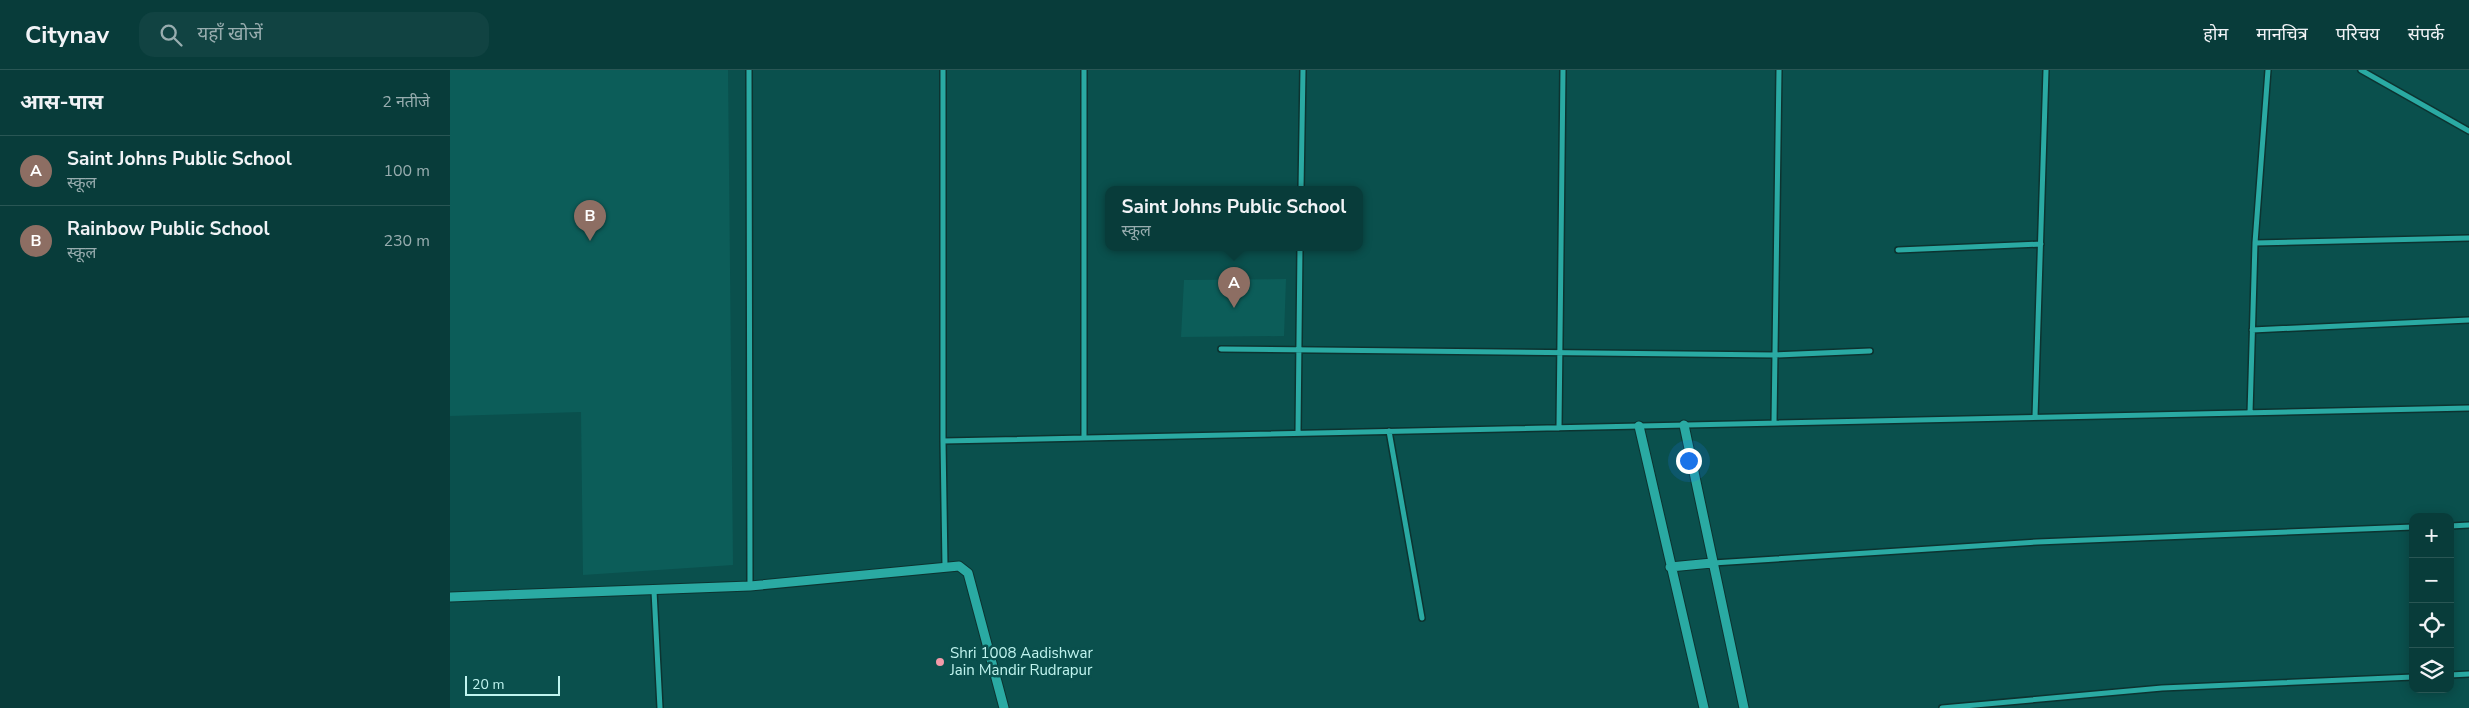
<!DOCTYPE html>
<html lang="hi">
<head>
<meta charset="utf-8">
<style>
	:root { --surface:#083c3a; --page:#114342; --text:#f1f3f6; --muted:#98adaf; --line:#295654; --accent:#90b9f0 }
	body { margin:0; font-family:"Nunito Sans","Noto Sans Devanagari",sans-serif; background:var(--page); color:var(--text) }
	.controls { position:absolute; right:15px; bottom:15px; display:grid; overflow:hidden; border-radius:10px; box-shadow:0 2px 12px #0003 }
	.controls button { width:45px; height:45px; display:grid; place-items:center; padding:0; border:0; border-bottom:1px solid var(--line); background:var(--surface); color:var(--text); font:25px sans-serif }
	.scale { position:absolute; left:15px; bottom:12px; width:95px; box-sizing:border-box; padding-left:5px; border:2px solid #c0f4ef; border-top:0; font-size:14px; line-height:18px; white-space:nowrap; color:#c0f4ef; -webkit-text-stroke:4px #0a504d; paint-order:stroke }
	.you { position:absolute; left:1238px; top:390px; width:18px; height:18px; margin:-12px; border:4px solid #fff; border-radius:50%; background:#1a73e8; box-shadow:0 0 0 8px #1a73e833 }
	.badge { display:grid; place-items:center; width:32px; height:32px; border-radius:50%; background:var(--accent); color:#fff; font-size:16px; font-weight:700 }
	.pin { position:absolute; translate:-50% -41px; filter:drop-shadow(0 1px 2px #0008) }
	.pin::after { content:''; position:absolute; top:26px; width:18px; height:15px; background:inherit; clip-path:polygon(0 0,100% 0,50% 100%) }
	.popup { position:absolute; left:655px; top:116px; width:258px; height:65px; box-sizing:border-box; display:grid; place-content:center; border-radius:10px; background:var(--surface); filter:drop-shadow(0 1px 4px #0005); font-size:16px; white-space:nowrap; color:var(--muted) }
	.popup b { font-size:19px; color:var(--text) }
	.popup::after { content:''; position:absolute; left:50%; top:100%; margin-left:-10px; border:10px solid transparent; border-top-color:var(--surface) }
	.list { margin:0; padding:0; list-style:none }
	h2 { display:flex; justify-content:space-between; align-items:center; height:65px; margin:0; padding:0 20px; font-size:21px }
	h2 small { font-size:16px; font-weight:400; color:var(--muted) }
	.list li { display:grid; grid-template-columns:32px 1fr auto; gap:15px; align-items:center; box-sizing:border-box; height:70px; padding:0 20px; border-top:1px solid var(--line) }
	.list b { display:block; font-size:19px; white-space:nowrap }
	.list p { margin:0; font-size:16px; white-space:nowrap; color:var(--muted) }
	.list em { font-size:16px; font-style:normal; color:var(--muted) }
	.icon { flex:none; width:28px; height:28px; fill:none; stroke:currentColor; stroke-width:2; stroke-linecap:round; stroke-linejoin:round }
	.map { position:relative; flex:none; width:2019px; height:638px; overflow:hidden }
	header { display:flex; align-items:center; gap:30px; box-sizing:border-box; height:70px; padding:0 25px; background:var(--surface); border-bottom:1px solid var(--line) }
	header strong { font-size:24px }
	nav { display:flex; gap:28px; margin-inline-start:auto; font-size:18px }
	.search { width:350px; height:45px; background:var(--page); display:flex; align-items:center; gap:12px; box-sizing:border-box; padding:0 18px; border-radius:15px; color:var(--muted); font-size:19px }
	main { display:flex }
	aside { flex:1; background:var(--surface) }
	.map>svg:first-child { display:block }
	.built { fill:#0c5d59 }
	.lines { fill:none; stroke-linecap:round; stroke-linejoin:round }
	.minor-casing { stroke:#0c3330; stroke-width:8 }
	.tertiary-casing { stroke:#0c3330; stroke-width:11 }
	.minor { stroke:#2aaaa3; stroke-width:5 }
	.tertiary { stroke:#2aaaa3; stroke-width:9 }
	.poi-dot { fill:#f39aa8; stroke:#0a504d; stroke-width:2 }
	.labels { text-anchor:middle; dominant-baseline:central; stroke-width:5; stroke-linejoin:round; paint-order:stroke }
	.poi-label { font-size:15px; fill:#c0f4ef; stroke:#0a504d; text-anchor:start }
</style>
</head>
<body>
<header>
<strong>Citynav</strong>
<div class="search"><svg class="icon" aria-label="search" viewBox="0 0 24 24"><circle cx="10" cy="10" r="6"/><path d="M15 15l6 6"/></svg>यहाँ खोजें</div>
<nav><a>होम</a><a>मानचित्र</a><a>परिचय</a><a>संपर्क</a></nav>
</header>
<main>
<aside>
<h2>आस-पास<small>2 नतीजे</small></h2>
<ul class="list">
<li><span class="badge" style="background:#8d6e63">A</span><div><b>Saint Johns Public School</b><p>स्कूल</p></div><em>100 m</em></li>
<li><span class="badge" style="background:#8d6e63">B</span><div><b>Rainbow Public School</b><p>स्कूल</p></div><em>230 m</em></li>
</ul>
</aside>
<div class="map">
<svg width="2019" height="638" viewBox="0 0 2019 638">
	<rect width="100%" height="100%" fill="#0a504d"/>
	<path class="built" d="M 0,0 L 278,0 L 283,495 L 133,505 L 131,342 L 0,346 Z
		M 836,209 L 834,266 L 731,267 L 734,210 Z"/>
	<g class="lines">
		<defs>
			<path id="minor" d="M 299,0 L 300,516
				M 493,0 L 493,371 L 495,496
				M 1911,0 L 2019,61
				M 851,119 L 853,0
				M 1805,173 L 2019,168
				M 1448,180 L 1591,174
				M 1802,260 L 2019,250
				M 771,279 L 1325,285 L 1420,281
				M 1800,343 L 1805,173 L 1818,0
				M 1585,347 L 1596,0
				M 1324,353 L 1329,0
				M 1109,358 L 1113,0
				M 939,361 L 972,548
				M 848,363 L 850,177
				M 634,368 L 634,0
				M 493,371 L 2019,338
				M 2000,456 L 2019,455
				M 1263,493 L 1587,472 L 1963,457
				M 204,521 L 210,638
				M 2000,605 L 2019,604
				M 1492,638 L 1712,618 L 1963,607"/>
			<path id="tertiary" d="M 1234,355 L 1294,638
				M 1189,356 L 1254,638
				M 1220,497 L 1262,493
				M 0,527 L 300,516 L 509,496 L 518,503 L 554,638"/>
		</defs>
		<use href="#minor" class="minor-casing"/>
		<use href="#tertiary" class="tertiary-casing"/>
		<use href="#minor" class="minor"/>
		<use href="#tertiary" class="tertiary"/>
	</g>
	<circle class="poi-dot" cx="490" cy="592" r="5"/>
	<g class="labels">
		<g class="poi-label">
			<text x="500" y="583">Shri 1008 Aadishwar<tspan x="500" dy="17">Jain Mandir Rudrapur</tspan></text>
		</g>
	</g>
</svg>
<div class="controls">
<button>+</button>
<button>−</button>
<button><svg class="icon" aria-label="locate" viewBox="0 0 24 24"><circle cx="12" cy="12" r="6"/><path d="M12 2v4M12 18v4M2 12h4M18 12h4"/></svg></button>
<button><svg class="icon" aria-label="layers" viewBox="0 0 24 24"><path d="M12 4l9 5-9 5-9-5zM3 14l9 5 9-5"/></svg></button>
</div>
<div class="scale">20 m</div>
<div class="you"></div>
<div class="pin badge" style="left:784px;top:238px;background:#8d6e63">A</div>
<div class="popup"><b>Saint Johns Public School</b>स्कूल</div>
<div class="pin badge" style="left:140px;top:171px;background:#8d6e63">B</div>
</div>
</main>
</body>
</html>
